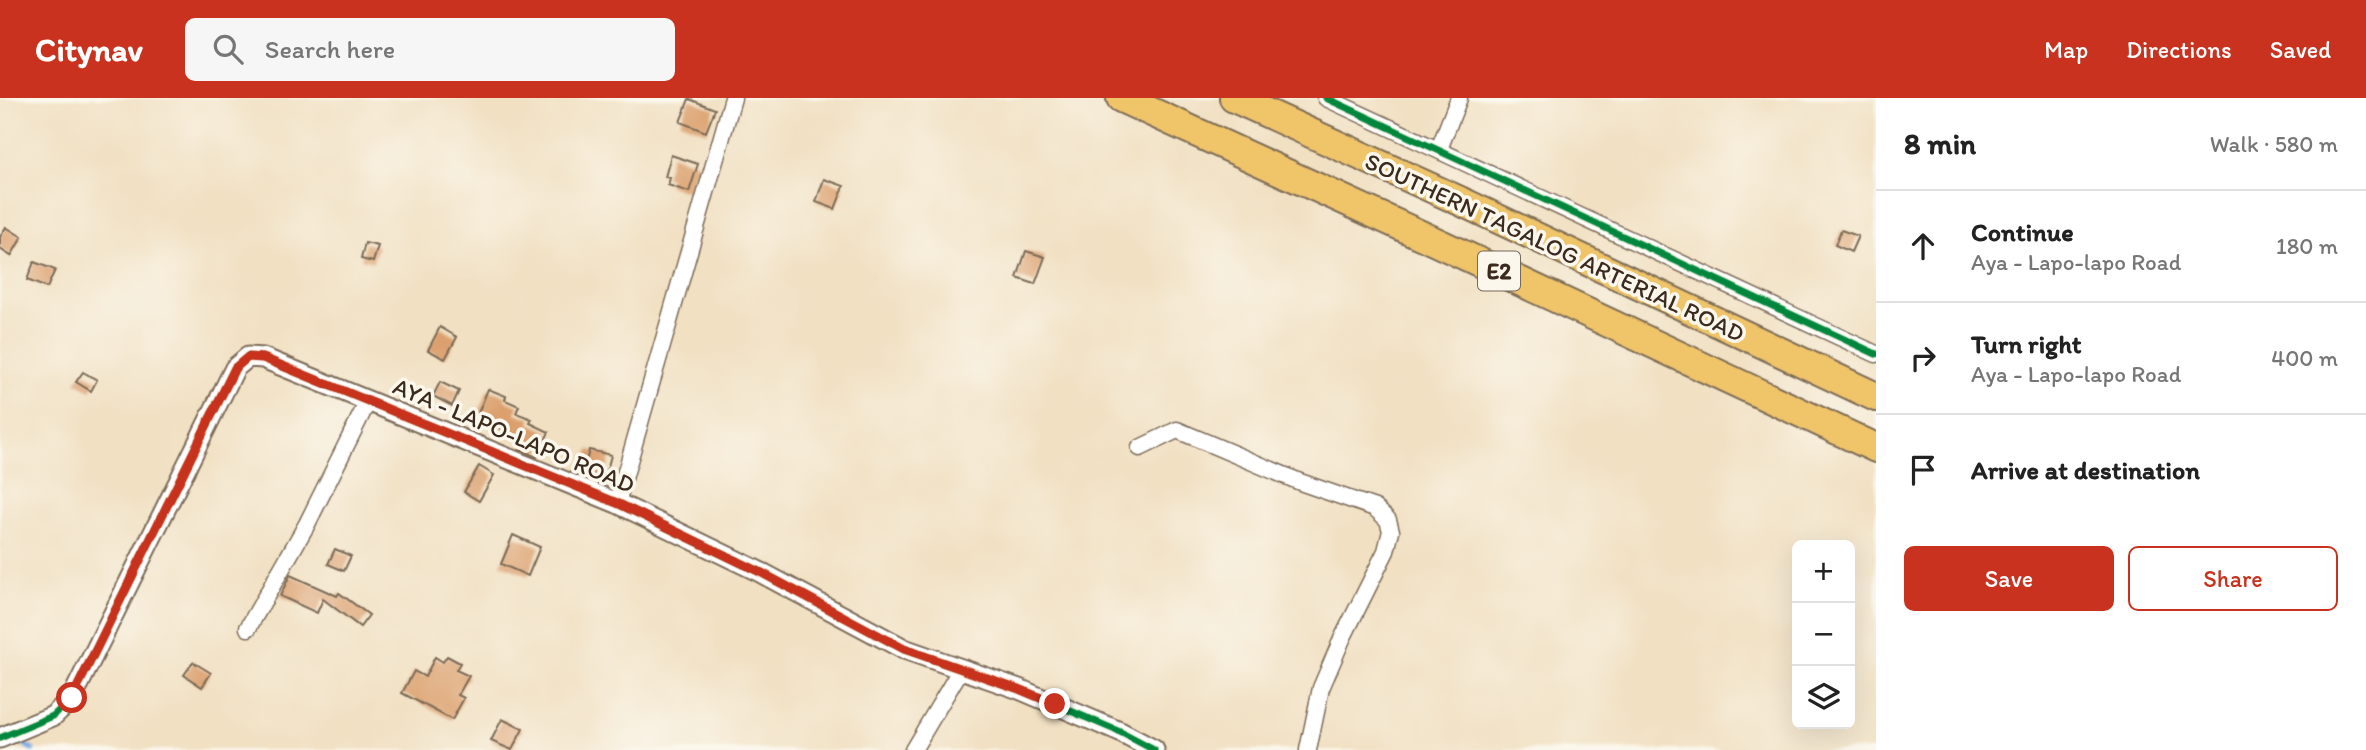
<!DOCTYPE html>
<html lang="en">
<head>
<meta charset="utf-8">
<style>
	:root { --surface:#fff; --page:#f6f6f6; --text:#222; --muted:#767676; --line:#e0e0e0; --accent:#c8321e }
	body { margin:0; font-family:Itim,sans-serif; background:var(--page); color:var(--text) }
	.controls { position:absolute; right:21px; bottom:21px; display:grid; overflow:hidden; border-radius:10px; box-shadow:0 7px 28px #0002 }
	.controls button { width:63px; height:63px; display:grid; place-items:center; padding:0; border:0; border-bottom:2px solid var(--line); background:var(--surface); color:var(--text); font:35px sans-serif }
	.stop { position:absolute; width:21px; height:21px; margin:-16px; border:5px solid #c8321e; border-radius:50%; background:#fff }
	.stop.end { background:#c8321e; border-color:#fff; box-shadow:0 2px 7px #0008 }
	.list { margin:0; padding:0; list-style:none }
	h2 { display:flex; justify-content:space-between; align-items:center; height:91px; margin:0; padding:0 28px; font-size:30px }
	h2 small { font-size:23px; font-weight:400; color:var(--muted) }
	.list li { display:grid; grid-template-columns:46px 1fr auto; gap:21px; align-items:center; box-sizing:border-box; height:112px; padding:0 28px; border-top:2px solid var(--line) }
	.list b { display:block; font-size:26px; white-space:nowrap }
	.list p { margin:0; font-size:23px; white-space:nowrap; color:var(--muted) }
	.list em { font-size:23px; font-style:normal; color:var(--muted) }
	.actions { display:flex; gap:14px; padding:21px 28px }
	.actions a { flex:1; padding:16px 0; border:2px solid var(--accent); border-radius:10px; text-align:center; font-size:24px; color:var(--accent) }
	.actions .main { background:var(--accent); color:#fff }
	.icon { flex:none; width:38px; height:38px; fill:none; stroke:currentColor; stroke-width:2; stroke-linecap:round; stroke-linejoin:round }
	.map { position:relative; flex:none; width:1876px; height:652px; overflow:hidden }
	header { display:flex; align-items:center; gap:42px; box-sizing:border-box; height:98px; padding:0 35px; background:var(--accent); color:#fff }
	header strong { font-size:33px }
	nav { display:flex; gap:38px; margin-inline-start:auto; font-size:24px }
	.search { width:490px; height:63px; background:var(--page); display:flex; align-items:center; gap:18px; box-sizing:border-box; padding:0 24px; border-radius:10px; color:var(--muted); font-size:26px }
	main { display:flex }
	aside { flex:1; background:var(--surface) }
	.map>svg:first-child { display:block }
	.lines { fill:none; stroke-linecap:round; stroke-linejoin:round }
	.stream { stroke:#79abe5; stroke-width:4.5 }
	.building { fill:#dca06e }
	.minor-casing { stroke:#7b6a57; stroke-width:19 }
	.tertiary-casing { stroke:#7b6a57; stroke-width:23 }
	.motorway-casing { stroke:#7b6a57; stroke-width:32 }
	.minor { stroke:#fff; stroke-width:16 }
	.tertiary { stroke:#fff; stroke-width:19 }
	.motorway { stroke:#f0c469; stroke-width:28 }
	.cycleway-casing { stroke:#fbf7ec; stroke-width:11 }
	.cycleway { stroke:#00873e; stroke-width:7 }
	.route { stroke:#c8321e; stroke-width:9 }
	.labels { text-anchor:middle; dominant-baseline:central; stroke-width:7; stroke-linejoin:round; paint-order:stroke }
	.shield { fill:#fbf7ec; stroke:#75685c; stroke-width:2 }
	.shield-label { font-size:23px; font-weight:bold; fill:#3b2a1e }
	.street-label { font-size:24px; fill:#3b2a1e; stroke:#fbf7ec }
</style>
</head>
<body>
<header>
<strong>Citynav</strong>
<div class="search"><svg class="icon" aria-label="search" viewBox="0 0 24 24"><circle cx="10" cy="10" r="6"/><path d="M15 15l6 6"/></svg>Search here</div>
<nav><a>Map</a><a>Directions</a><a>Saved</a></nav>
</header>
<main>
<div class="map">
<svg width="1876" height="652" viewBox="0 0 1876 652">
	<rect width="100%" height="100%" fill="#fbf7ec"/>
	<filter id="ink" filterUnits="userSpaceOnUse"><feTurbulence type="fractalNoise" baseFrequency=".0143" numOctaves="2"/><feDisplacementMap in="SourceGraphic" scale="14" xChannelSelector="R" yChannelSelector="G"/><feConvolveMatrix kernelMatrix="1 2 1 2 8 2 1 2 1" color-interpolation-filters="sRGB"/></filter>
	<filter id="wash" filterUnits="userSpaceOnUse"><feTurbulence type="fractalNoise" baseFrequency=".00686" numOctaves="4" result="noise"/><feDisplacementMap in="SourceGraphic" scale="28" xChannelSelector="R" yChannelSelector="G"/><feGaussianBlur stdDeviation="1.57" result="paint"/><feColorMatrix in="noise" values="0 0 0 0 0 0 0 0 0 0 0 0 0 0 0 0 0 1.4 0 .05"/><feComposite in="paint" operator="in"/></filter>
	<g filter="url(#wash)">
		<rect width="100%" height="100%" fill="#f1e0c2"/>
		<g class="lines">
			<path class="stream" d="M 16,641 L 33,652"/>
		</g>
		<g id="blocks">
			<path class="building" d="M 689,1 L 715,11 L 706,34 L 680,24 Z
				M 671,57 L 698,66 L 689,94 L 668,87 L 670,80 L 665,79 Z
				M 824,81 L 844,88 L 835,111 L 816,104 Z
				M 6,129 L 22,139 L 11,158 L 0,151 L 0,139 Z
				M 1841,132 L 1858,138 L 1851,154 L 1835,147 Z
				M 365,145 L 378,148 L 373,164 L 361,161 Z
				M 1026,153 L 1045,159 L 1035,186 L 1017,180 Z
				M 34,164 L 55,172 L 47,190 L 27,182 Z
				M 440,229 L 457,239 L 445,261 L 428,252 Z
				M 83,274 L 97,282 L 91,293 L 76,284 Z
				M 440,284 L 459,293 L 452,308 L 433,298 Z
				M 488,291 L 506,298 L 505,302 L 519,308 L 516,315 L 532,321 L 530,325 L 549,334 L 537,359 L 520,352 L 524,342 L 508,339 L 510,333 L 476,320 Z
				M 589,352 L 611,357 L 605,380 L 583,375 Z
				M 479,368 L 494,377 L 479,403 L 464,394 Z
				M 513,437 L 540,449 L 528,478 L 501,466 Z
				M 335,451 L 351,458 L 344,473 L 328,466 Z
				M 290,477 L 337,498 L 339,495 L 369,517 L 360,529 L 323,501 L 317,515 L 280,498 Z
				M 447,558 L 460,565 L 456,572 L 469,578 L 458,597 L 464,600 L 452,622 L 402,595 L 414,573 L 425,579 L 435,559 L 443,564 Z
				M 193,564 L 211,575 L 202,589 L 184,577 Z
				M 502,621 L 523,631 L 512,652 L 491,643 Z"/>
		</g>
	</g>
	<g filter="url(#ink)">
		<use href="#blocks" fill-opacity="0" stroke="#7b6a57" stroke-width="2"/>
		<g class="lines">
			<defs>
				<path id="minor" d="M 1326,0 L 1876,256
					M 1439,51 L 1459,0
					M 1140,350 L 1177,332 L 1300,384 L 1375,410 L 1388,422 L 1391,433 L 1386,453 L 1342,541 L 1321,590 L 1308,652
					M 617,405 L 733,0
					M 248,530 L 307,426 L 368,303
					M 913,652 L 961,571"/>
				<path id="tertiary" d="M 0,640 L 53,618 L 72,600 L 235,270 L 248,259 L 263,260 L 617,405 L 762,475 L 904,551 L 1019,591 L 1120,634 L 1154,652"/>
				<path id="motorway" d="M 1121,0 L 1436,144 L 1876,350
					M 1234,0 L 1460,103 L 1876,299"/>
			</defs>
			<use href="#minor" class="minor-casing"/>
			<use href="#tertiary" class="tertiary-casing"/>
			<use href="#motorway" class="motorway-casing"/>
			<use href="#minor" class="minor"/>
			<use href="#tertiary" class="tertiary"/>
			<use href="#motorway" class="motorway"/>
			<defs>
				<path id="cycleway" d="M 1326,0 L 1876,256
					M 0,640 L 53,618 L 72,600 L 235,270 L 248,259 L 263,260 L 617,405 L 762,475 L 904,551 L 1019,591 L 1120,634 L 1154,652"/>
			</defs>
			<use href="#cycleway" class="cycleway-casing"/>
			<use href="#cycleway" class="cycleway"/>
		</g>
	</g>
	<g class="lines" filter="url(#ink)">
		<path class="route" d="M 72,600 L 235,270 L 248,259 L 263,260 L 617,405 L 762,475 L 904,551 L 1019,591 L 1055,606"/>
	</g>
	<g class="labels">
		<rect class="shield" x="1478" y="153.5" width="42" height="39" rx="5"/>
		<g class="shield-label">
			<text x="1499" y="173">E2</text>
		</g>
		<g class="street-label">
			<text transform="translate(1555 149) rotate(25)">SOUTHERN TAGALOG ARTERIAL ROAD</text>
			<text transform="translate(514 337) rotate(23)">AYA - LAPO-LAPO ROAD</text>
		</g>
	</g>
</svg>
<div class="controls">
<button>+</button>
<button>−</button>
<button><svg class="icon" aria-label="layers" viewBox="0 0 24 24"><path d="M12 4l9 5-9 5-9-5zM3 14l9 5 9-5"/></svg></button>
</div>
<div class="stop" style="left:72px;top:600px"></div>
<div class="stop end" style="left:1055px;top:606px"></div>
</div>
<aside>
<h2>8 min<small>Walk · 580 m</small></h2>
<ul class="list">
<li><svg class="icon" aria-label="ahead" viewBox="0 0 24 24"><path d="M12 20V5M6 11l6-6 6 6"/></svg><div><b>Continue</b><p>Aya - Lapo-lapo Road</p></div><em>180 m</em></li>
<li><svg class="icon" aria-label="right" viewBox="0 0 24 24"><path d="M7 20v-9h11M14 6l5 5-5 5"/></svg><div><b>Turn right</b><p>Aya - Lapo-lapo Road</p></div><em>400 m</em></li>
<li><svg class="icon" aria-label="arrive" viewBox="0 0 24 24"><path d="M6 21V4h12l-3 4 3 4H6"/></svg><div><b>Arrive at destination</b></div></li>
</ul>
<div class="actions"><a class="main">Save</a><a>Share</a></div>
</aside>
</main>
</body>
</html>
